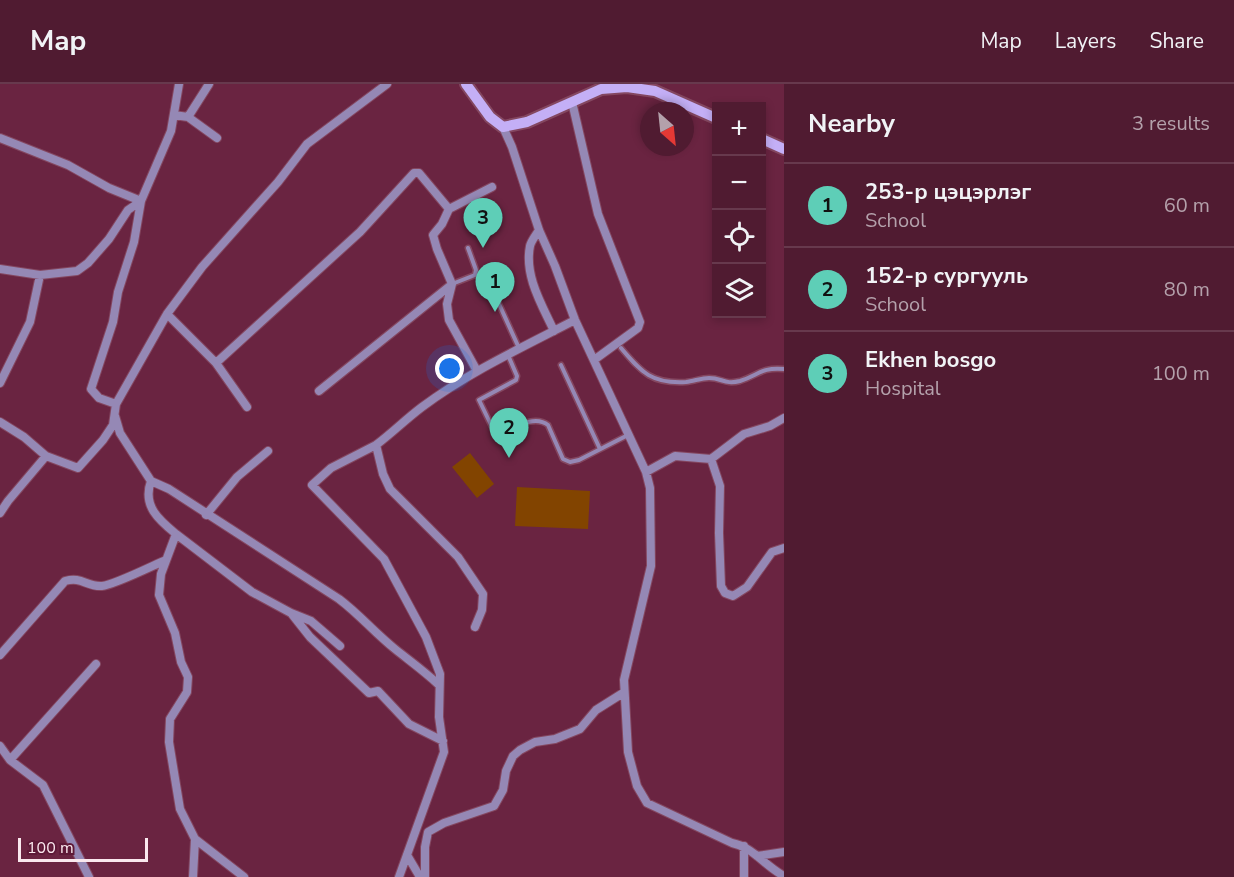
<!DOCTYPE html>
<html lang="en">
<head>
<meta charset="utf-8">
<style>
	:root { --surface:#501b31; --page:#562439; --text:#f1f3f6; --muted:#b4a1ab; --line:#67394d; --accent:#5eceb7 }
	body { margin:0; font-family:"Nunito Sans",sans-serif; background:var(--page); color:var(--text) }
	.controls { position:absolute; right:18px; top:18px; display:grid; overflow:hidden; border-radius:0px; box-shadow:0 3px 9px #0003 }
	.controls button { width:54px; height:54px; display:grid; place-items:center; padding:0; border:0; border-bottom:2px solid var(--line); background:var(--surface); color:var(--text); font:30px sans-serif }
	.compass { position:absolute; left:640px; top:18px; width:54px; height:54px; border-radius:50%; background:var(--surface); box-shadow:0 3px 9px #0003; rotate:153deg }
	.scale { position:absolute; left:18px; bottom:15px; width:130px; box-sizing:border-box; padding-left:6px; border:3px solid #fae8ee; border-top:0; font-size:16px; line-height:21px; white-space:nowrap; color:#fae8ee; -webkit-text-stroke:4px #5e1937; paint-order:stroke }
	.you { position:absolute; left:450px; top:285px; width:21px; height:21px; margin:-15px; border:4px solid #fff; border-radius:50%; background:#1a73e8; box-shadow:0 0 0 9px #1a73e833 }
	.badge { display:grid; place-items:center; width:39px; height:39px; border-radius:50%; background:var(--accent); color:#111; font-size:20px; font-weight:700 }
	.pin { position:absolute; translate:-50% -50px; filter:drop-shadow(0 2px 3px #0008) }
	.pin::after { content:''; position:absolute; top:32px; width:21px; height:18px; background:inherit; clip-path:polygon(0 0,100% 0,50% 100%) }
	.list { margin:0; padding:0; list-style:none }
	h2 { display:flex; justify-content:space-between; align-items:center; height:78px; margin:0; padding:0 24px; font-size:26px }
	h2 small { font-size:20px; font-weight:400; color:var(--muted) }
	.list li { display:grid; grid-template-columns:39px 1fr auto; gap:18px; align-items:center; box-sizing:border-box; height:84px; padding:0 24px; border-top:2px solid var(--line) }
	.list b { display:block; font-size:22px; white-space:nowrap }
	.list p { margin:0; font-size:20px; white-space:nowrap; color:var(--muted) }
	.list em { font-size:20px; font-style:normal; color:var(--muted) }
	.icon { flex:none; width:33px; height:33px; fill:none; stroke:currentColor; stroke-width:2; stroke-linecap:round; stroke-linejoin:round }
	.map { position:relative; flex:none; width:784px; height:793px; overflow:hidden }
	header { display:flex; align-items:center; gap:36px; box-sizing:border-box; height:84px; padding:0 30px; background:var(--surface); border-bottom:2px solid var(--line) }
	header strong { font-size:28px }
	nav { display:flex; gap:33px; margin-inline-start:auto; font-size:21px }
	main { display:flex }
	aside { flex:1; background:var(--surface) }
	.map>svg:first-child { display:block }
	.green { fill:#824400 }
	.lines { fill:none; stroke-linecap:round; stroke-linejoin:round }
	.service-casing { stroke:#844760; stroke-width:7 }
	.minor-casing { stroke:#844760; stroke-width:10 }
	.secondary-casing { stroke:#844760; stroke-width:14 }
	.service { stroke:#9588b5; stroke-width:4 }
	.minor { stroke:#9588b5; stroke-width:8 }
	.secondary { stroke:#c4aff6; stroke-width:10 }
</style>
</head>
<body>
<header>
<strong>Map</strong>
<nav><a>Map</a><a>Layers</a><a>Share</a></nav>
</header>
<main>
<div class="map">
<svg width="784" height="793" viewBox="0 0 784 793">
	<rect width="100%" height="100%" fill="#6a2441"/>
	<path class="green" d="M 470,369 L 494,400 L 477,414 L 452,383 Z
		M 517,403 L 590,407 L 588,445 L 515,442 Z"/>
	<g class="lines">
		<defs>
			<path id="service" d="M 489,198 L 519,264
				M 452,200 L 475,191 L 476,186 L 468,164
				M 621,264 C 642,289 652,300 686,298 C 694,297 702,294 709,294 C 722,294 725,301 740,297 C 759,291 761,283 784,285
				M 508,271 L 517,292 L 516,296 L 479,316 L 495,349 L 501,350 C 515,344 534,330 548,341 L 563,375 L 570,378 L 579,376 L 628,351
				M 561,281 L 600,365"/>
			<path id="minor" d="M 572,18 L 598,130 L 640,238 L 638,244 L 594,276
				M 174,31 L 188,33 L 217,54
				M 188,33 L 209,0
				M 503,43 L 512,63 L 539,146 L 555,182 L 575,236 L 646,388 L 650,404 L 651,482 L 624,596 L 628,668 L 637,702 L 647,719 L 732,759 C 753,763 765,782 784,792
				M 0,54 L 68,81 L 109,104 L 141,117 L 134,158 L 118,208 L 113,238 L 91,305 L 99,314 L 116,320
				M 449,125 L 492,103
				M 539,146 C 536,151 531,157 530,162 C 524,192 542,221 554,247
				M 0,185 L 40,191 L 77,187 L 88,179 L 109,155 L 128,126 L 141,117 L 171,47 L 179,0
				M 167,230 L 216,279 L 360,148 L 414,89 L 419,89 L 449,125 L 442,140 L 433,151 L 437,165 L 452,200 L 447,220 L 449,236 L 477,287
				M 216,279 L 247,323
				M 0,299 L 30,238 L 40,191
				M 319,307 L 451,201
				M 115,332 L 120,349 L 151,397 C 142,422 159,436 176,450 L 161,490 L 159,511 L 175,549 L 181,578 L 188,593 L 187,608 L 170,635 L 169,658 L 180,725 L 195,755 L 193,793
				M 0,338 L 24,353 L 46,372 L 78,384 L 103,356 L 113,341 L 116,320 L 167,230 L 202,183 L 278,98 L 307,60 L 387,0
				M 376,361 L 331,384 L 312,401 L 384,475 L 426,553 L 440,590 L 439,633 L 444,668 L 399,793
				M 711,375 L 720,402 L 719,449 L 721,502 L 725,509 L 733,512 L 747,503 L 772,468 L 784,464
				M 646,388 L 675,372 L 711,375 L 744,350 L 770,342 L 784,334
				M 151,397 L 169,405 L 339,515 C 359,530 375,549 395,565 C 410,577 424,587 438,600
				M 0,429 L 8,417 L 46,372
				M 206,431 L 237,393 L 268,367
				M 176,450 L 252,508 L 291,529 L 311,537 L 340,562
				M 291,529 L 310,553 L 369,609 L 378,607 L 409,640 L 443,657
				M 475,543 L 482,526 L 483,510 L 458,473 L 390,405 L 383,390 L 376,361 C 392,349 406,335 422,323 C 469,288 523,263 575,236
				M 0,571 L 65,497 C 82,492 86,503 102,502 C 114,501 152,482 166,476
				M 0,662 L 10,676 L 43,701 L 89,793
				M 10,676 L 96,580
				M 195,755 L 244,793
				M 744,762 L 744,793
				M 407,771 L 420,793
				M 757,772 L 784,768
				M 425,793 L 425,763 L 428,748 L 444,739 L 494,722 L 503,706 L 506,687 L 513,672 L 520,666 L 535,658 L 555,655 L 580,645 L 596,626 L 623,609"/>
			<path id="secondary" d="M 466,0 L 490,33 L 503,43 L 527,38 L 601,5 L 627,3 L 655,7 L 716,34
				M 762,55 L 784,65"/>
		</defs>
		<use href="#service" class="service-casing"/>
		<use href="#minor" class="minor-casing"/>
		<use href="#secondary" class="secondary-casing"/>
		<use href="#service" class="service"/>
		<use href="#minor" class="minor"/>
		<use href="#secondary" class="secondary"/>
	</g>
</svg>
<div class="controls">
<button>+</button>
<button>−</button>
<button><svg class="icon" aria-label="locate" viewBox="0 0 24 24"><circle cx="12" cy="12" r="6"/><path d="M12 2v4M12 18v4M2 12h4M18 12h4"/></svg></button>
<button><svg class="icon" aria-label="layers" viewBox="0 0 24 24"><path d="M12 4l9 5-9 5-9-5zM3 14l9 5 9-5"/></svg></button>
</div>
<svg class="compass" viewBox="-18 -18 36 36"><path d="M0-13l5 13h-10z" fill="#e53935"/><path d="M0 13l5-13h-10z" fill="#b4a1ab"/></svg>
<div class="scale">100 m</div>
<div class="you"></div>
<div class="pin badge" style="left:495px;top:228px">1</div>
<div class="pin badge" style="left:509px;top:374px">2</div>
<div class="pin badge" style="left:483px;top:164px">3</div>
</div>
<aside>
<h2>Nearby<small>3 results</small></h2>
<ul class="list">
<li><span class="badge">1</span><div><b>253-р цэцэрлэг</b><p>School</p></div><em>60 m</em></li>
<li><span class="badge">2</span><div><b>152-р сургууль</b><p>School</p></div><em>80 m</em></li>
<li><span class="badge">3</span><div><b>Ekhen bosgo</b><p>Hospital</p></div><em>100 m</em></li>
</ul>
</aside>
</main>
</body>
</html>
